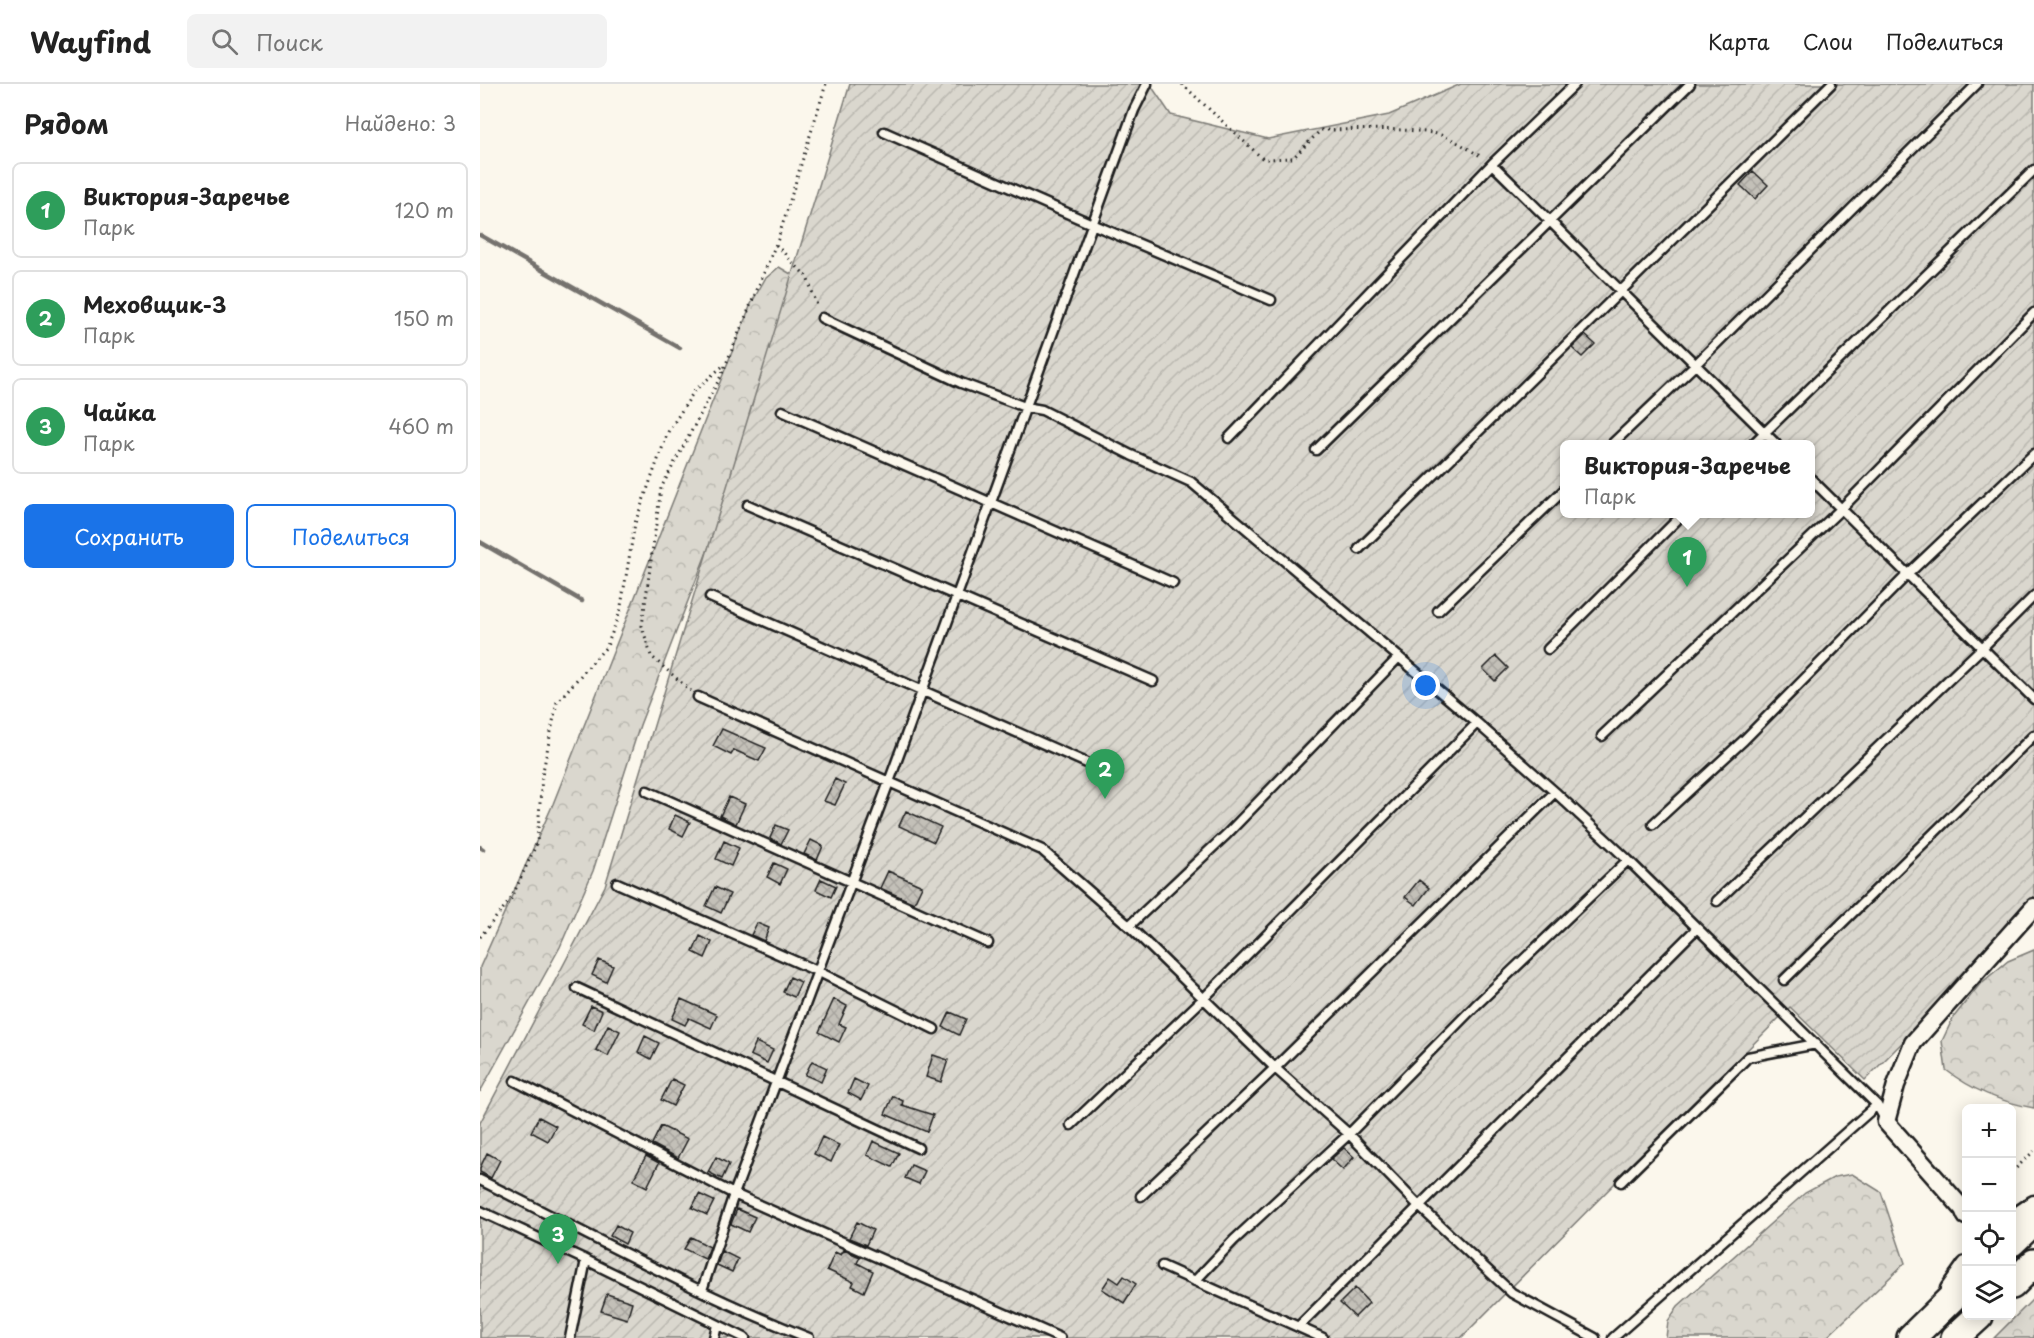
<!DOCTYPE html>
<html lang="ru">
<head>
<meta charset="utf-8">
<style>
	:root { --surface:#fff; --page:#f2f2f2; --text:#222; --muted:#767676; --line:#e0e0e0; --accent:#1a73e8 }
	body { margin:0; font-family:"Playpen Sans",sans-serif; background:var(--page); color:var(--text) }
	.controls { position:absolute; right:18px; bottom:18px; display:grid; overflow:hidden; border-radius:9px; box-shadow:0 3px 15px #0003 }
	.controls button { width:54px; height:54px; display:grid; place-items:center; padding:0; border:0; border-bottom:2px solid var(--line); background:var(--surface); color:var(--text); font:30px sans-serif }
	.you { position:absolute; left:946px; top:602px; width:21px; height:21px; margin:-15px; border:4px solid #fff; border-radius:50%; background:#1a73e8; box-shadow:0 0 0 9px #1a73e833 }
	.badge { display:grid; place-items:center; width:39px; height:39px; border-radius:50%; background:var(--accent); color:#fff; font-size:20px; font-weight:700 }
	.pin { position:absolute; translate:-50% -50px; filter:drop-shadow(0 2px 3px #0008) }
	.pin::after { content:''; position:absolute; top:32px; width:21px; height:18px; background:inherit; clip-path:polygon(0 0,100% 0,50% 100%) }
	.popup { position:absolute; left:1080px; top:356px; width:255px; height:78px; box-sizing:border-box; display:grid; place-content:center; border-radius:9px; background:var(--surface); filter:drop-shadow(0 2px 4px #0005); font-size:20px; white-space:nowrap; color:var(--muted) }
	.popup b { font-size:22px; color:var(--text) }
	.popup::after { content:''; position:absolute; left:50%; top:100%; margin-left:-12px; border:12px solid transparent; border-top-color:var(--surface) }
	.list { margin:0; padding:0; list-style:none }
	h2 { display:flex; justify-content:space-between; align-items:center; height:78px; margin:0; padding:0 24px; font-size:26px }
	h2 small { font-size:20px; font-weight:400; color:var(--muted) }
	.list li { display:grid; grid-template-columns:39px 1fr auto; gap:18px; align-items:center; box-sizing:border-box; height:96px; margin:0 12px 12px; padding:0 12px; border:2px solid var(--line); border-radius:9px }
	.list b { display:block; font-size:22px; white-space:nowrap }
	.list p { margin:0; font-size:20px; white-space:nowrap; color:var(--muted) }
	.list em { font-size:20px; font-style:normal; color:var(--muted) }
	.actions { display:flex; gap:12px; padding:18px 24px }
	.actions a { flex:1; padding:14px 0; border:2px solid var(--accent); border-radius:9px; text-align:center; font-size:21px; color:var(--accent) }
	.actions .main { background:var(--accent); color:#fff }
	.icon { flex:none; width:33px; height:33px; fill:none; stroke:currentColor; stroke-width:2; stroke-linecap:round; stroke-linejoin:round }
	.map { position:relative; flex:none; width:1554px; height:1254px; overflow:hidden }
	header { display:flex; align-items:center; gap:36px; box-sizing:border-box; height:84px; padding:0 30px; background:var(--surface); border-bottom:2px solid var(--line) }
	header strong { font-size:28px }
	nav { display:flex; gap:33px; margin-inline-start:auto; font-size:21px }
	.search { width:420px; height:54px; background:var(--page); display:flex; align-items:center; gap:15px; box-sizing:border-box; padding:0 21px; border-radius:9px; color:var(--muted); font-size:22px }
	main { display:flex }
	aside { flex:1; background:var(--surface) }
	.map>svg:first-child { display:block }
	.forest { fill:url(#forest-crowns); stroke:#7b7a75; stroke-width:1.5 }
	.garden { fill:url(#garden-furrows); stroke:#7b7a75; stroke-width:1.5; fill-rule:evenodd }
	.lines { fill:none; stroke-linecap:round; stroke-linejoin:round }
	.stream { stroke:#74726e; stroke-width:4.5 }
	.building { fill:url(#building-cross-hatch); stroke:#1c1c1c; stroke-width:1.5 }
	.service-casing { stroke:#1c1c1c; stroke-width:13 }
	.minor-casing { stroke:#1c1c1c; stroke-width:21 }
	.trunk-casing { stroke:#1c1c1c; stroke-width:32 }
	.path { stroke:#1c1c1c; stroke-width:3; stroke-dasharray:1.5 4.5; stroke-linecap:butt }
	.service { stroke:#fbf7ec; stroke-width:8 }
	.minor { stroke:#fbf7ec; stroke-width:16 }
	.trunk { stroke:#fbf7ec; stroke-width:27 }
</style>
</head>
<body>
<header>
<strong>Wayfind</strong>
<div class="search"><svg class="icon" aria-label="search" viewBox="0 0 24 24"><circle cx="10" cy="10" r="6"/><path d="M15 15l6 6"/></svg>Поиск</div>
<nav><a>Карта</a><a>Слои</a><a>Поделиться</a></nav>
</header>
<main>
<aside>
<h2>Рядом<small>Найдено: 3</small></h2>
<ul class="list">
<li><span class="badge" style="background:#2e9e5b">1</span><div><b>Виктория-Заречье</b><p>Парк</p></div><em>120 m</em></li>
<li><span class="badge" style="background:#2e9e5b">2</span><div><b>Меховщик-3</b><p>Парк</p></div><em>150 m</em></li>
<li><span class="badge" style="background:#2e9e5b">3</span><div><b>Чайка</b><p>Парк</p></div><em>460 m</em></li>
</ul>
<div class="actions"><a class="main">Сохранить</a><a>Поделиться</a></div>
</aside>
<div class="map">
<svg width="1554" height="1254" viewBox="0 0 1554 1254">
	<defs>
		<pattern id="forest-crowns" width="20" height="18" patternUnits="userSpaceOnUse" patternTransform="scale(1.5)"><rect width="20" height="18" fill="#dad7ce"/><path d="M2 6a3 3 0 1 1 6 0M12 15a3 3 0 1 1 6 0" fill="none" stroke="#bab8b0"/></pattern>
		<pattern id="garden-furrows" width="10" height="10" patternUnits="userSpaceOnUse" patternTransform="scale(1.5)"><rect width="10" height="10" fill="#dad7ce"/><path d="M-1 1l2-2M0 10L10 0M9 11l2-2" fill="none" stroke="#bab8b0"/></pattern>
		<pattern id="building-cross-hatch" width="8" height="8" patternUnits="userSpaceOnUse" patternTransform="scale(1.5)"><rect width="8" height="8" fill="#c3c0b8"/><path d="M0 0l8 8M0 8l8-8" fill="none" stroke="#a7a49e"/></pattern>
	</defs>
	<rect width="100%" height="100%" fill="#fbf7ec"/>
	<filter id="ink" filterUnits="userSpaceOnUse"><feTurbulence type="fractalNoise" baseFrequency=".0167" numOctaves="2"/><feDisplacementMap in="SourceGraphic" scale="12" xChannelSelector="R" yChannelSelector="G"/><feConvolveMatrix kernelMatrix="1 2 1 2 8 2 1 2 1" color-interpolation-filters="sRGB"/></filter>
	<g filter="url(#ink)">
		<path class="forest" d="M 299,183 L 316,193 L 317,235 L 160,641 L 113,787 L 80,863 L 0,1008 L 0,883 L 73,720 L 271,220 L 285,195 Z
			M 1554,866 L 1554,1024 C 1521,1018 1493,1007 1466,986 L 1462,957 L 1473,934 L 1500,900 L 1528,877 Z
			M 1372,1090 L 1401,1108 L 1425,1179 L 1346,1254 L 1186,1254 L 1188,1237 L 1198,1222 L 1325,1109 L 1355,1093 Z
			M 1554,1214 L 1554,1254 L 1514,1254 Z"/>
		<path class="garden" d="M 370,0 L 670,0 L 691,31 L 788,55 L 909,31 L 981,0 L 1554,0 L 1554,826 L 1385,996 L 1310,923 L 981,1254 L 0,1254 L 0,1039 L 125,802 ZM 1084,360 L 1330,360 L 1330,430 L 1084,430 Z"/>
		<g class="lines">
			<path class="stream" d="M 0,151 L 200,264
				M 0,458 L 102,517
				M 0,763 L 3,765"/>
		</g>
		<path class="building" d="M 1273,87 L 1288,101 L 1275,115 L 1260,101 Z
			M 1105,251 L 1115,260 L 1102,273 L 1092,264 Z
			M 1016,572 L 1028,584 L 1015,597 L 1003,585 Z
			M 242,645 L 286,664 L 279,677 L 254,666 L 251,671 L 233,662 Z
			M 355,695 L 365,700 L 355,721 L 344,717 Z
			M 249,713 L 265,720 L 256,740 L 240,732 Z
			M 426,727 L 461,743 L 454,758 L 419,742 Z
			M 195,731 L 210,738 L 203,752 L 189,745 Z
			M 296,741 L 308,746 L 301,760 L 290,754 Z
			M 331,756 L 343,762 L 337,776 L 324,770 Z
			M 244,757 L 259,764 L 251,782 L 236,775 Z
			M 294,779 L 307,785 L 300,800 L 287,793 Z
			M 408,787 L 442,802 L 434,819 L 400,804 Z
			M 341,795 L 356,802 L 351,813 L 336,806 Z
			M 939,796 L 949,804 L 936,821 L 925,813 Z
			M 235,803 L 250,810 L 241,829 L 226,822 Z
			M 277,839 L 289,844 L 284,857 L 271,851 Z
			M 220,852 L 232,858 L 225,874 L 213,868 Z
			M 119,876 L 133,882 L 126,898 L 112,891 Z
			M 310,893 L 321,898 L 314,913 L 303,908 Z
			M 201,915 L 237,931 L 231,944 L 209,934 L 205,941 L 192,935 Z
			M 354,915 L 367,922 L 359,940 L 366,943 L 359,958 L 339,948 Z
			M 111,922 L 122,927 L 114,946 L 102,940 Z
			M 470,928 L 486,935 L 479,951 L 463,943 Z
			M 128,941 L 140,947 L 128,972 L 116,966 Z
			M 165,952 L 179,959 L 171,975 L 158,968 Z
			M 276,958 L 293,966 L 287,979 L 270,971 Z
			M 453,971 L 468,976 L 461,998 L 446,993 Z
			M 332,977 L 347,984 L 341,998 L 325,991 Z
			M 192,995 L 204,1001 L 193,1022 L 181,1016 Z
			M 374,995 L 388,1002 L 381,1016 L 368,1009 Z
			M 413,1012 L 423,1017 L 422,1021 L 453,1031 L 447,1048 L 405,1030 Z
			M 59,1033 L 76,1042 L 68,1057 L 51,1048 Z
			M 181,1042 L 208,1055 L 198,1074 L 172,1060 Z
			M 342,1053 L 359,1061 L 351,1078 L 334,1070 Z
			M 393,1057 L 419,1069 L 412,1083 L 387,1071 Z
			M 864,1064 L 874,1073 L 863,1086 L 851,1075 Z
			M 7,1069 L 20,1076 L 11,1094 L 0,1088 L 0,1084 Z
			M 166,1072 L 179,1079 L 167,1103 L 153,1096 Z
			M 236,1073 L 249,1080 L 242,1095 L 228,1088 Z
			M 431,1081 L 445,1087 L 439,1100 L 425,1094 Z
			M 219,1110 L 234,1117 L 227,1131 L 212,1124 Z
			M 257,1125 L 275,1133 L 268,1148 L 251,1140 Z
			M 377,1138 L 393,1146 L 386,1161 L 369,1154 Z
			M 136,1141 L 150,1149 L 145,1160 L 130,1152 Z
			M 211,1153 L 230,1163 L 225,1175 L 204,1165 Z
			M 364,1166 L 380,1173 L 377,1179 L 393,1187 L 384,1208 L 372,1202 L 374,1198 L 347,1186 L 355,1168 L 361,1171 Z
			M 242,1167 L 258,1175 L 252,1188 L 237,1181 Z
			M 644,1192 L 656,1200 L 644,1219 L 622,1205 L 630,1193 L 639,1199 Z
			M 875,1204 L 889,1219 L 875,1233 L 860,1219 Z
			M 127,1210 L 152,1218 L 147,1235 L 121,1227 Z"/>
		<g class="lines">
			<defs>
				<path id="service" d="M 404,48 L 612,140 L 791,216
					M 1012,80 L 1296,360
					M 342,234 L 481,299 L 545,323 L 562,326 L 651,371 L 711,398 L 997,639 L 1075,708 L 1148,776 L 1397,1021 L 1406,1037
					M 302,327 L 693,499
					M 749,354 L 1012,80 L 1095,0
					M 1132,360 L 1215,281 L 1497,0
					M 1273,360 L 1554,86
					M 836,366 L 1210,0
					M 1330,394 L 1554,615
					M 268,421 L 673,597
					M 879,465 L 1351,0
					M 230,513 L 634,691
					M 958,527 L 1084,406
					M 1068,565 L 1203,430
					M 218,613 L 562,766 L 649,842 L 795,984 L 869,1050 L 938,1121 L 1032,1209 L 1115,1254
					M 1122,652 L 1361,425 L 1554,229
					M 167,707 L 508,859
					M 1173,740 L 1264,656 L 1428,490 L 1554,370
					M 137,799 L 337,887 L 454,945
					M 1237,817 L 1502,564 L 1554,512
					M 649,842 L 747,750 L 919,573
					M 1304,896 L 1554,651
					M 97,904 L 438,1064
					M 35,997 L 254,1110 L 580,1254
					M 591,1041 L 723,915 L 997,639
					M 0,1096 C 108,1150 216,1209 329,1254
					M 1141,1098 L 1268,973 L 1336,960
					M 661,1112 L 795,984 L 1075,708
					M 0,1127 L 106,1176 L 265,1254
					M 682,1182 L 843,1254
					M 715,1197 L 754,1156 L 869,1050 L 995,922 L 1148,776
					M 222,1206 L 254,1110 L 409,698 L 654,26 L 667,0
					M 819,1242 L 1217,844
					M 90,1254 L 106,1176
					M 234,1254 L 237,1241
					M 1133,1254 L 1397,1021"/>
				<path id="minor" d="M 1486,1132 L 1483,1125 L 1406,1038 L 1416,1001 L 1433,959 L 1554,823
					M 1532,1135 L 1554,1120
					M 1469,1205 L 1486,1181"/>
				<path id="trunk" d="M 1532,1158 L 1554,1137
					M 1532,1201 L 1554,1179
					M 1431,1254 L 1486,1200
					M 1475,1254 L 1499,1232"/>
			</defs>
			<use href="#service" class="service-casing"/>
			<use href="#minor" class="minor-casing"/>
			<use href="#trunk" class="trunk-casing"/>
			<path class="path" d="M 702,0 L 783,75 L 813,74 L 841,46 C 876,46 923,43 957,50 C 973,54 988,65 1002,73
				M 296,161 L 327,193 L 338,224
				M 211,607 L 171,572 L 162,542 L 181,404 L 241,292 L 298,155 L 346,0
				M 0,853 L 31,815 L 57,759 L 62,692 L 77,618 L 127,562 L 140,528 L 155,439 L 188,348 L 215,306 L 244,281
				M 1532,1088 L 1554,1067"/>
			<use href="#service" class="service"/>
			<use href="#minor" class="minor"/>
			<use href="#trunk" class="trunk"/>
		</g>
	</g>
</svg>
<div class="controls">
<button>+</button>
<button>−</button>
<button><svg class="icon" aria-label="locate" viewBox="0 0 24 24"><circle cx="12" cy="12" r="6"/><path d="M12 2v4M12 18v4M2 12h4M18 12h4"/></svg></button>
<button><svg class="icon" aria-label="layers" viewBox="0 0 24 24"><path d="M12 4l9 5-9 5-9-5zM3 14l9 5 9-5"/></svg></button>
</div>
<div class="you"></div>
<div class="pin badge" style="left:1207px;top:503px;background:#2e9e5b">1</div>
<div class="popup"><b>Виктория-Заречье</b>Парк</div>
<div class="pin badge" style="left:625px;top:715px;background:#2e9e5b">2</div>
<div class="pin badge" style="left:78px;top:1180px;background:#2e9e5b">3</div>
</div>
</main>
</body>
</html>
